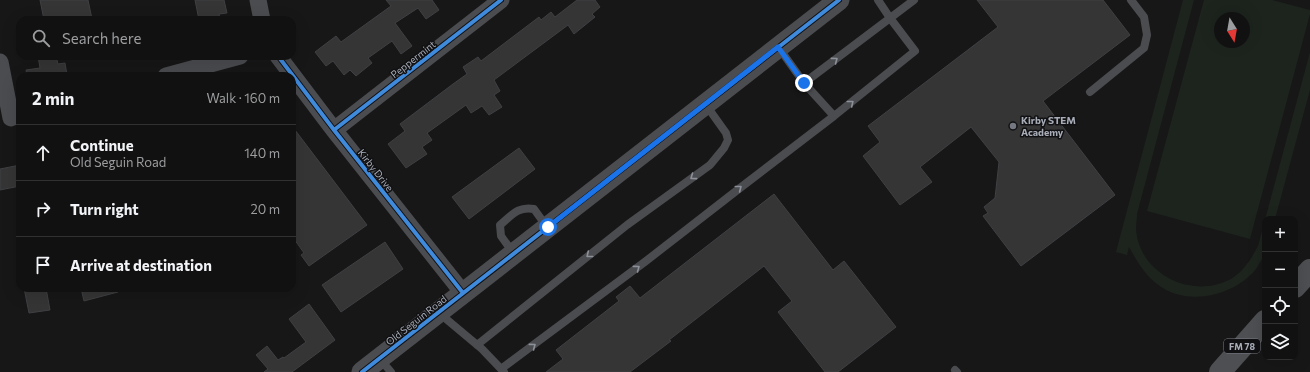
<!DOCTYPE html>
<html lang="en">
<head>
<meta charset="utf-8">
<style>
	:root { --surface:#111; --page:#1e1f1f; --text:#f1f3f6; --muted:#9c9d9f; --line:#303131 }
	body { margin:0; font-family:Commissioner,sans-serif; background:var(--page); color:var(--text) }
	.controls { position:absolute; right:12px; bottom:12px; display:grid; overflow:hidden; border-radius:8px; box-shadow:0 4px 16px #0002 }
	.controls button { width:36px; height:36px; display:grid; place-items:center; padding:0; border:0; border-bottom:1px solid var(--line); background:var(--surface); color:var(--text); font:20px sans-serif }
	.compass { position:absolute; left:1214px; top:12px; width:36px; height:36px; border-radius:50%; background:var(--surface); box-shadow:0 4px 16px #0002; rotate:169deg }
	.stop { position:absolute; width:12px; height:12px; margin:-9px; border:3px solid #1a73e8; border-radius:50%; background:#fff }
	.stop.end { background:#1a73e8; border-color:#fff; box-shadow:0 1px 4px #0008 }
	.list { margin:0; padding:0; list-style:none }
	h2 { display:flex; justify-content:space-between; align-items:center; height:52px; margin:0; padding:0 16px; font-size:17px }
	h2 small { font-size:13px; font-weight:400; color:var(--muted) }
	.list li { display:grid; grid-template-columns:26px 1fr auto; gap:12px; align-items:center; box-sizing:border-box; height:56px; padding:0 16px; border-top:1px solid var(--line) }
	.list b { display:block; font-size:15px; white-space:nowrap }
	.list p { margin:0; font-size:13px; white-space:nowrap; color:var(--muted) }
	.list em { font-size:13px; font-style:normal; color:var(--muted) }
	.icon { flex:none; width:22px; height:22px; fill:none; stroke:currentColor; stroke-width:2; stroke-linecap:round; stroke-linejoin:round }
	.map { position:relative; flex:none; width:1310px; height:372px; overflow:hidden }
	.search { position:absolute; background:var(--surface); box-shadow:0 4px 16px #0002; left:16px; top:16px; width:280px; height:44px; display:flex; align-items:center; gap:10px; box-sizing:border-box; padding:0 14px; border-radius:12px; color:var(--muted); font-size:15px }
	.panel { position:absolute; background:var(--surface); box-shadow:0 4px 16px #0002; left:16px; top:72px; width:280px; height:220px; border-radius:12px }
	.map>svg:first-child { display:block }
	.green { fill:#1d241e; fill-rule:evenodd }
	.building { fill:#353536; stroke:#3f4043 }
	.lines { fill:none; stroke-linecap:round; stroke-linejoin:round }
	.service { stroke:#4b4c50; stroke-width:8 }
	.minor { stroke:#4b4c50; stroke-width:17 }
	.tertiary { stroke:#4b4c50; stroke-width:21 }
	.primary { stroke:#4d4f52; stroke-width:22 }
	.cycleway-casing { stroke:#111113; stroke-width:6 }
	.cycleway { stroke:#408adc; stroke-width:4 }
	.oneway { stroke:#8c9099 }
	.route { stroke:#1a73e8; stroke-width:5 }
	.poi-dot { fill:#757880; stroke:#111113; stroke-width:1.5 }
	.labels { text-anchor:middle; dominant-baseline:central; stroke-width:3; stroke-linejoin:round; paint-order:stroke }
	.shield { fill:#111113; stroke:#7b7e86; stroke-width:1 }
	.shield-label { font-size:9px; font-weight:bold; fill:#a8adb8 }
	.street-label { font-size:10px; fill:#a8adb8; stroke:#111113 }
	.poi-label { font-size:10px; font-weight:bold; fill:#a8adb8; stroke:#111113; text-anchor:start }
</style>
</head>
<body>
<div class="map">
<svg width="1310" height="372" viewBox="0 0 1310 372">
	<rect width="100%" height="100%" fill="#171717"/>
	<path class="green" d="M 1183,0 L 1194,0 L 1137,214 C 1137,219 1136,224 1136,229 C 1139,274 1192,300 1231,279 C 1244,271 1251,259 1258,246 L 1310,52 L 1310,90 L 1275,219 L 1265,219 C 1265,228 1267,245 1265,253 C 1263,258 1259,264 1256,269 C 1233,297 1186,307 1157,284 C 1144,274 1137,261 1129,247 L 1127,255 L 1116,252 Z
		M 1204,0 L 1272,0 L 1310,10 L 1310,14 L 1250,239 L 1147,211 ZM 1220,18 L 1244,18 L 1244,42 L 1220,42 Z"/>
	<path class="building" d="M 40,0 L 88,0 L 92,19 L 86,20 L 44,20 Z
		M 195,0 L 224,0 L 227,13 L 219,14 L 220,20 L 199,20 Z
		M 386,0 L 432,0 L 439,10 L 426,19 L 418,8 L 395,23 L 412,46 L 401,54 L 392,41 L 368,58 L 372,63 L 356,76 L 350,70 L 344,75 L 333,61 L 326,66 L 315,52 L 336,36 L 341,42 L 391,6 Z
		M 577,0 L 595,0 L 600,7 L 592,14 L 595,17 L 574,34 L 568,25 L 494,80 L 500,91 L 494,95 L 502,107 L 489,115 L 482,106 L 471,113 L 466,105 L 427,133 L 432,140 L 422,147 L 427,154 L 406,168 L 388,144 L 405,131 L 400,124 L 453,84 L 467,74 L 463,67 L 478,57 L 481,61 L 539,17 L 541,20 L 551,12 L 555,17 Z
		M 977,0 L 1103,0 L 1130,35 L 1043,101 L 1115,195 L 1021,266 L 983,216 L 988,213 L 984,207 L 995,198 L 999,162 L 971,127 L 920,167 L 932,182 L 900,205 L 863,156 L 880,142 L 868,126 L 998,27 Z
		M 38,56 L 56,56 L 58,64 L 65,63 L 67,75 L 60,76 L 27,76 L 26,70 L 40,68 Z
		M 292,126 L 367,225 L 309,266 L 301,255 L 304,253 L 292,236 Z
		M 519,148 L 535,169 L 469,219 L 452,197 Z
		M 20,165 L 20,186 L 0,190 L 0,169 Z
		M 774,194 L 833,270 L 844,261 L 896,327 L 838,372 L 825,372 L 778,312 L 792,301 L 764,266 L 669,340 L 671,341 L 630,372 L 546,372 L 563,359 L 556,350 L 619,301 L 616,297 L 630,286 L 640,298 Z
		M 385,242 L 403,269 L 341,312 L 322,285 Z
		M 24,288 L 46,288 L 50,310 L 29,313 Z
		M 81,288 L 117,288 L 118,292 L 84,301 Z
		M 309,304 L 335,340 L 292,372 L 264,372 L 268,369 L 256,355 L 267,346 L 278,360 L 283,357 L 284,358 L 306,342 L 289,319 Z"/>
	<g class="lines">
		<path class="service" d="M 779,48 L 804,83 L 834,116 L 915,51 L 890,18 L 878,0
			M 804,83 L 914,0
			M 1090,92 L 1144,48 L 1147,35 L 1144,17 L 1131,0
			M 514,254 L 501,236 L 500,225 C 512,215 518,206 534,209 L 547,227
			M 439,313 L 482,349 L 504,372
			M 477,345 L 627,225 L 710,165 L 724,148 L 728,140 L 726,133 L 706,105
			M 380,359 L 391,372
			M 501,369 L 646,261 L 740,188 L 834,116
			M 955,370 L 957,372"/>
		<path class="minor" d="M 258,0 L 262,20
			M 278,56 L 334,130 L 463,293
			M 0,62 L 11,118
			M 166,76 L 240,56
			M 334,130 L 501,0"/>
		<path class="tertiary" d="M 362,372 L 839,0"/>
		<path class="primary" d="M 1295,287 L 1310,270
			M 1220,372 L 1265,321"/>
		<defs>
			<path id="cycleway" d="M 278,56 L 334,130 L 463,293
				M 334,130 L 501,0
				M 362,372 L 839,0"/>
		</defs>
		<use href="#cycleway" class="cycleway-casing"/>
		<use href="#cycleway" class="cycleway"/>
	</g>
	<defs><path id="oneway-chevron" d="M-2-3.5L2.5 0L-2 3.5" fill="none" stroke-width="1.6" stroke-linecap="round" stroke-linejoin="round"/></defs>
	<g class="oneway">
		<use href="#oneway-chevron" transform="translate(835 60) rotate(-37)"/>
		<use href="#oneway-chevron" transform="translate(851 103) rotate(-39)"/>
		<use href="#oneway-chevron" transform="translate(693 177) rotate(144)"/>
		<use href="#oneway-chevron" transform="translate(739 188) rotate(-38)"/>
		<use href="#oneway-chevron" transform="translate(589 255) rotate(141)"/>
		<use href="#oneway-chevron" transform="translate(637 268) rotate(-37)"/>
		<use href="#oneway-chevron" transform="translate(533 346) rotate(-37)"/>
	</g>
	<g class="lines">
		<path class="route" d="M 548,227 L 778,47 L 804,83"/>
	</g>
	<circle class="poi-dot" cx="1013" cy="126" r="4"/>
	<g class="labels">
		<rect class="shield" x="1224" y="339" width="36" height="14" rx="3"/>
		<g class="shield-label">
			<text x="1242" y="346">FM 78</text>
		</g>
		<g class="street-label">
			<text transform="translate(413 59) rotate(-38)">Peppermint</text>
			<text transform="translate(376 170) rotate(52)">Kirby Drive</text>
			<text transform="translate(416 320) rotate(-38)">Old Seguin Road</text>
		</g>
		<g class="poi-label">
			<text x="1021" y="120">Kirby STEM<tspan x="1021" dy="12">Academy</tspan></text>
		</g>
	</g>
</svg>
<div class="controls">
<button>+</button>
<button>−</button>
<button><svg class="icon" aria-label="locate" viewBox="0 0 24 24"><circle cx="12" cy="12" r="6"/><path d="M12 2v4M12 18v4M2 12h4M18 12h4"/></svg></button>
<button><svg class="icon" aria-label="layers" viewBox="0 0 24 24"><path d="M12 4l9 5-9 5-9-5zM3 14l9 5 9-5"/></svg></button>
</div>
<svg class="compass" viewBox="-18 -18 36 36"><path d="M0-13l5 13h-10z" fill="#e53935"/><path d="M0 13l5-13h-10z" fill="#9c9d9f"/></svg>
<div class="stop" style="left:548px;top:227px"></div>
<div class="stop end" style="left:804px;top:83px"></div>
<div class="search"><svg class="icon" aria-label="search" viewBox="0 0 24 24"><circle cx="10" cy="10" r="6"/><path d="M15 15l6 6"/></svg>Search here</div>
<section class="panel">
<h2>2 min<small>Walk · 160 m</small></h2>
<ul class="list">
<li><svg class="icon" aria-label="ahead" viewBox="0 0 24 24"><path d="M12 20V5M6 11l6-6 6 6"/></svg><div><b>Continue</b><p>Old Seguin Road</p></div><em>140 m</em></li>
<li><svg class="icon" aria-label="right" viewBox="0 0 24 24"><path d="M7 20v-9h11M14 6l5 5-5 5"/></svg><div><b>Turn right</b></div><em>20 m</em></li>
<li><svg class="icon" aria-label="arrive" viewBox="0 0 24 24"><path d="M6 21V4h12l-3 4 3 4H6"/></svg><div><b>Arrive at destination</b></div></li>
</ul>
</section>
</div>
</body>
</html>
